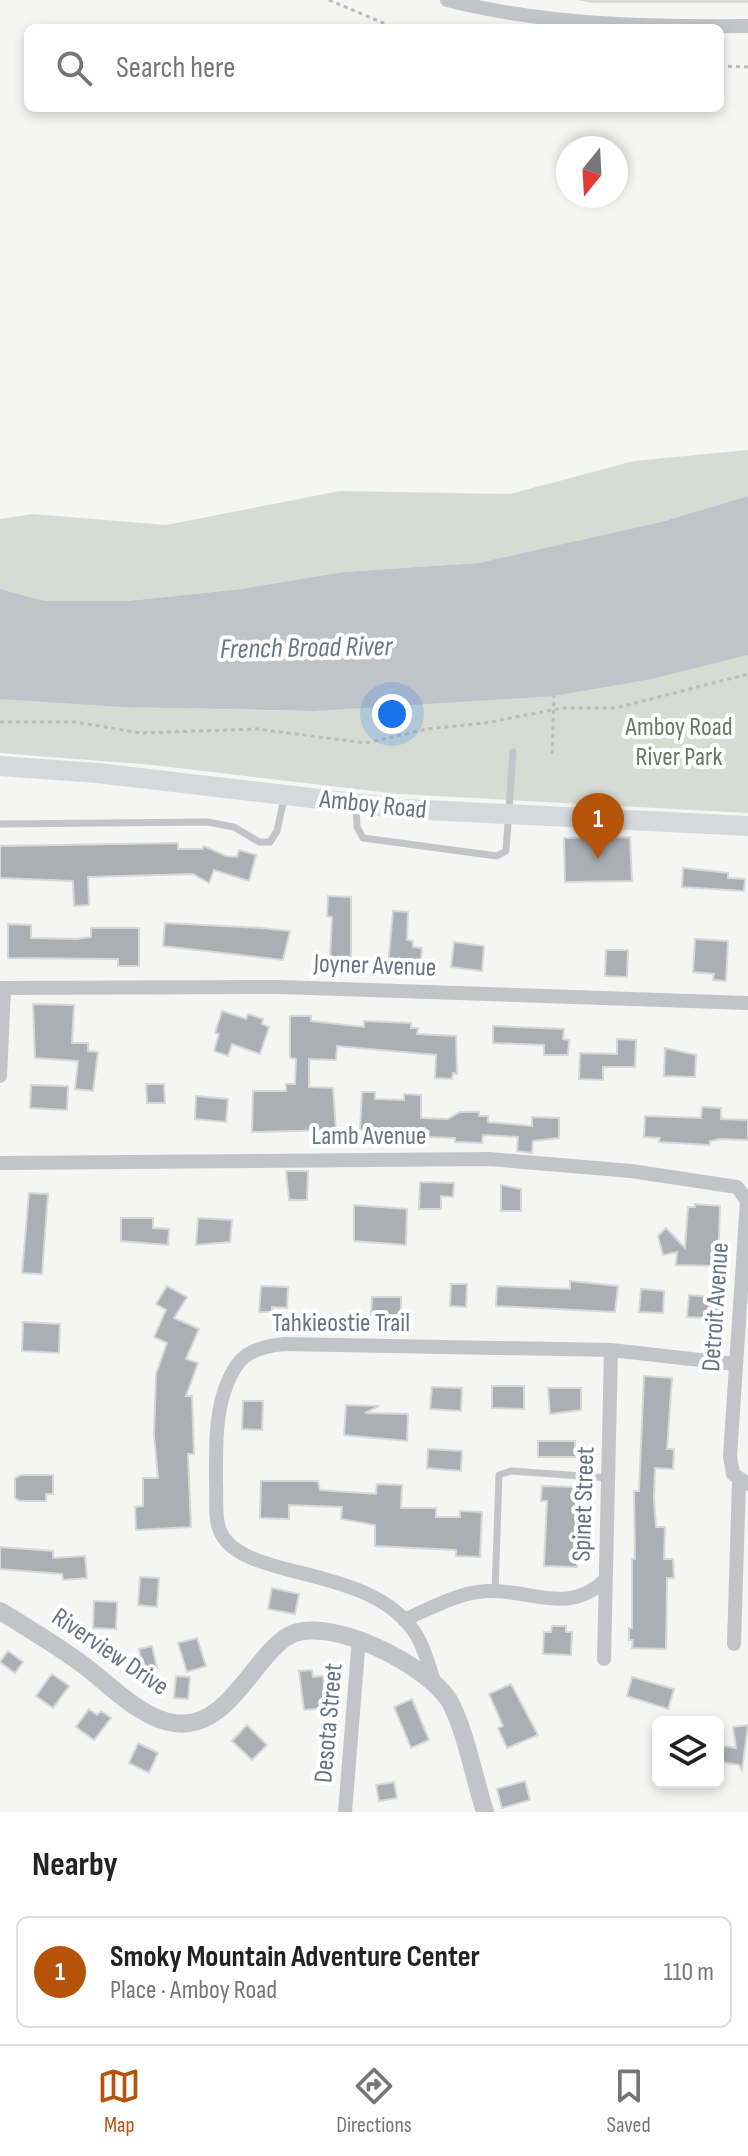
<!DOCTYPE html>
<html lang="en">
<head>
<meta charset="utf-8">
<style>
	:root { --surface:#fff; --page:#f6f6f6; --text:#222; --muted:#767676; --line:#e0e0e0; --accent:#b45309 }
	body { margin:0; font-family:"Sofia Sans Condensed",sans-serif; background:var(--page); color:var(--text) }
	.controls { position:absolute; right:24px; bottom:24px; display:grid; overflow:hidden; border-radius:12px; box-shadow:0 4px 12px #0003 }
	.controls button { width:72px; height:72px; display:grid; place-items:center; padding:0; border:0; border-bottom:2px solid var(--line); background:var(--surface); color:var(--text); font:40px sans-serif }
	.compass { position:absolute; left:556px; top:136px; width:72px; height:72px; border-radius:50%; background:var(--surface); box-shadow:0 4px 12px #0003; rotate:198deg }
	.you { position:absolute; left:392px; top:714px; width:28px; height:28px; margin:-20px; border:6px solid #fff; border-radius:50%; background:#1a73e8; box-shadow:0 0 0 12px #1a73e833 }
	.badge { display:grid; place-items:center; width:52px; height:52px; border-radius:50%; background:var(--accent); color:#fff; font-size:26px; font-weight:700 }
	.pin { position:absolute; translate:-50% -66px; filter:drop-shadow(0 2px 4px #0008) }
	.pin::after { content:''; position:absolute; top:42px; width:28px; height:24px; background:inherit; clip-path:polygon(0 0,100% 0,50% 100%) }
	.list { margin:0; padding:0; list-style:none }
	h2 { display:flex; justify-content:space-between; align-items:center; height:104px; margin:0; padding:0 32px; font-size:34px }
	h2 small { font-size:26px; font-weight:400; color:var(--muted) }
	.list li { display:grid; grid-template-columns:52px 1fr auto; gap:24px; align-items:center; box-sizing:border-box; height:112px; margin:0 16px 16px; padding:0 16px; border:2px solid var(--line); border-radius:12px }
	.list b { display:block; font-size:30px; white-space:nowrap }
	.list p { margin:0; font-size:26px; white-space:nowrap; color:var(--muted) }
	.list em { font-size:26px; font-style:normal; color:var(--muted) }
	.icon { flex:none; width:44px; height:44px; fill:none; stroke:currentColor; stroke-width:2; stroke-linecap:round; stroke-linejoin:round }
	.map { position:relative; flex:none; width:748px; height:1812px; overflow:hidden }
	.search { position:absolute; background:var(--surface); box-shadow:0 4px 12px #0003; left:24px; right:24px; top:24px; height:88px; display:flex; align-items:center; gap:20px; box-sizing:border-box; padding:0 28px; border-radius:12px; color:var(--muted); font-size:30px }
	.sheet { height:232px; background:var(--surface) }
	nav { display:flex; justify-content:space-around; align-items:center; box-sizing:border-box; height:112px; border-top:2px solid var(--line); background:var(--surface); font-size:22px; color:var(--muted) }
	nav a { display:grid; justify-items:center; gap:4px }
	nav .on { color:var(--accent) }
	.map>svg:first-child { display:block }
	.green { fill:#d6dcd4 }
	.water { fill:#bec4ca }
	.building { fill:#abafb5; stroke:#d7d7d5; stroke-width:2 }
	.lines { fill:none; stroke-linecap:round; stroke-linejoin:round }
	.path { stroke:#b9bbbe; stroke-width:3; stroke-dasharray:4 4; stroke-linecap:butt }
	.service { stroke:#c2c4c7; stroke-width:7 }
	.minor { stroke:#c2c4c7; stroke-width:14 }
	.tertiary { stroke:#c2c4c7; stroke-width:18 }
	.secondary { stroke:#d5d8dc; stroke-width:20 }
	.labels { text-anchor:middle; dominant-baseline:central; stroke-width:8; stroke-linejoin:round; paint-order:stroke }
	.park-label { font-size:26px; fill:#677866; stroke:#fff }
	.street-label { font-size:26px; fill:#687280; stroke:#fff }
	.water-label { font-size:28px; font-style:italic; fill:#697884; stroke:#fff }
</style>
</head>
<body>
<div class="map">
<svg width="748" height="1812" viewBox="0 0 748 1812">
	<rect width="100%" height="100%" fill="#f5f6f3"/>
	<path class="green" d="M 577,0 L 748,0 L 748,3 L 592,3 Z
		M 748,450 L 748,496 L 661,522 L 478,563 L 343,572 L 241,589 L 127,601 L 45,601 L 0,589 L 0,519 L 33,514 L 166,525 L 340,491 L 510,494 L 634,461 Z
		M 748,655 L 748,813 L 398,794 L 153,765 L 0,753 L 0,697 L 203,709 L 314,711 L 659,676 Z"/>
	<path class="water" d="M 748,496 L 748,655 L 651,679 L 554,696 L 314,711 L 124,707 L 0,699 L 0,589 L 45,601 L 127,601 L 241,589 L 343,572 L 478,563 L 661,522 Z"/>
	<path class="building" d="M 630,837 L 632,881 L 565,882 L 564,838 Z
		M 178,843 L 178,849 L 202,849 L 204,846 L 226,856 L 237,857 L 239,850 L 256,855 L 249,881 L 214,870 L 209,883 L 193,874 L 88,877 L 89,905 L 74,906 L 73,881 L 0,878 L 0,846 Z
		M 683,868 L 728,873 L 728,878 L 745,879 L 744,891 L 682,887 Z
		M 328,896 L 351,897 L 351,959 L 330,958 L 332,917 L 327,916 Z
		M 393,911 L 408,912 L 407,940 L 413,941 L 413,947 L 422,948 L 420,968 L 388,966 Z
		M 165,923 L 262,928 L 290,931 L 283,960 L 163,946 Z
		M 8,924 L 31,925 L 31,938 L 77,939 L 91,937 L 91,928 L 139,928 L 139,966 L 118,966 L 118,959 L 8,958 Z
		M 695,939 L 728,941 L 726,981 L 713,980 L 714,974 L 693,972 Z
		M 454,942 L 484,946 L 482,971 L 451,967 Z
		M 606,950 L 628,950 L 627,977 L 605,976 Z
		M 33,1004 L 74,1005 L 72,1043 L 88,1043 L 88,1051 L 98,1052 L 93,1091 L 75,1089 L 78,1061 L 35,1058 Z
		M 222,1011 L 246,1019 L 248,1014 L 263,1019 L 262,1024 L 269,1027 L 260,1054 L 232,1044 L 228,1056 L 214,1051 L 219,1034 L 215,1033 Z
		M 290,1016 L 311,1016 L 311,1021 L 364,1027 L 364,1021 L 411,1023 L 411,1028 L 418,1028 L 417,1034 L 456,1036 L 457,1074 L 453,1073 L 452,1079 L 435,1078 L 436,1055 L 337,1046 L 336,1060 L 309,1059 L 309,1087 L 333,1088 L 336,1130 L 252,1132 L 253,1091 L 286,1091 L 286,1084 L 295,1084 L 296,1059 L 290,1058 Z
		M 493,1026 L 564,1029 L 563,1039 L 569,1040 L 568,1055 L 544,1055 L 544,1045 L 493,1043 Z
		M 617,1039 L 636,1040 L 635,1067 L 603,1067 L 603,1080 L 579,1079 L 580,1053 L 617,1054 Z
		M 665,1048 L 696,1055 L 695,1077 L 664,1076 Z
		M 146,1084 L 164,1084 L 165,1103 L 147,1103 Z
		M 31,1085 L 68,1086 L 67,1110 L 30,1108 Z
		M 362,1092 L 375,1092 L 375,1099 L 404,1100 L 404,1094 L 421,1095 L 421,1118 L 448,1119 L 460,1112 L 479,1112 L 479,1116 L 488,1116 L 488,1122 L 532,1126 L 532,1117 L 559,1118 L 559,1138 L 533,1141 L 532,1153 L 517,1151 L 518,1137 L 483,1135 L 482,1143 L 455,1142 L 455,1138 L 428,1137 L 429,1131 L 360,1130 Z
		M 196,1096 L 228,1099 L 226,1122 L 195,1119 Z
		M 702,1107 L 721,1108 L 721,1119 L 748,1120 L 748,1140 L 720,1139 L 710,1141 L 710,1145 L 659,1142 L 660,1138 L 644,1137 L 645,1116 L 701,1118 Z
		M 286,1171 L 308,1171 L 307,1200 L 289,1200 Z
		M 420,1182 L 454,1183 L 453,1197 L 441,1196 L 441,1209 L 419,1209 Z
		M 501,1185 L 521,1189 L 521,1211 L 501,1211 Z
		M 29,1193 L 48,1194 L 42,1274 L 22,1273 Z
		M 695,1204 L 720,1206 L 718,1266 L 676,1265 L 677,1252 L 663,1255 L 658,1236 L 666,1228 L 685,1248 L 688,1207 L 695,1207 Z
		M 354,1205 L 407,1209 L 406,1245 L 354,1241 Z
		M 121,1218 L 153,1218 L 153,1228 L 169,1229 L 168,1245 L 121,1241 Z
		M 198,1218 L 232,1220 L 230,1242 L 196,1245 Z
		M 570,1281 L 618,1286 L 615,1312 L 496,1306 L 497,1286 L 570,1289 Z
		M 451,1284 L 467,1284 L 466,1307 L 450,1306 Z
		M 167,1286 L 187,1297 L 174,1318 L 199,1329 L 186,1359 L 198,1363 L 186,1396 L 192,1396 L 194,1454 L 188,1454 L 191,1527 L 136,1530 L 135,1507 L 143,1506 L 143,1478 L 158,1478 L 154,1435 L 156,1374 L 167,1343 L 154,1337 L 166,1310 L 156,1304 Z
		M 261,1286 L 288,1287 L 287,1308 L 272,1307 L 272,1312 L 259,1312 Z
		M 641,1289 L 664,1291 L 663,1313 L 639,1312 Z
		M 689,1295 L 722,1298 L 720,1319 L 687,1317 Z
		M 372,1297 L 401,1297 L 401,1318 L 371,1318 Z
		M 23,1322 L 60,1324 L 59,1353 L 22,1351 Z
		M 644,1376 L 672,1378 L 667,1449 L 674,1449 L 673,1469 L 655,1468 L 654,1499 L 656,1527 L 665,1527 L 664,1559 L 673,1559 L 674,1578 L 667,1578 L 666,1649 L 632,1648 L 633,1640 L 629,1640 L 629,1628 L 632,1628 L 632,1559 L 635,1559 L 634,1491 L 639,1491 Z
		M 492,1386 L 524,1386 L 524,1409 L 492,1408 Z
		M 432,1387 L 462,1388 L 461,1411 L 430,1409 Z
		M 548,1388 L 581,1388 L 581,1410 L 550,1414 Z
		M 243,1401 L 263,1401 L 262,1430 L 242,1429 Z
		M 346,1405 L 379,1406 L 365,1413 L 408,1414 L 407,1441 L 344,1435 Z
		M 538,1441 L 575,1441 L 575,1457 L 538,1457 Z
		M 428,1449 L 462,1451 L 461,1471 L 427,1468 Z
		M 21,1475 L 53,1475 L 53,1494 L 46,1494 L 46,1501 L 20,1501 L 15,1498 L 15,1478 Z
		M 261,1481 L 318,1481 L 320,1490 L 376,1494 L 377,1484 L 402,1485 L 401,1508 L 436,1508 L 436,1517 L 460,1517 L 460,1511 L 482,1512 L 480,1557 L 456,1556 L 456,1550 L 375,1546 L 375,1525 L 341,1519 L 342,1507 L 289,1505 L 289,1519 L 260,1518 Z
		M 542,1486 L 577,1487 L 577,1567 L 544,1566 L 547,1501 L 541,1501 Z
		M 0,1547 L 53,1551 L 53,1558 L 85,1556 L 87,1578 L 63,1580 L 62,1574 L 0,1569 Z
		M 140,1577 L 159,1578 L 157,1607 L 138,1605 Z
		M 272,1588 L 299,1594 L 295,1614 L 268,1609 Z
		M 94,1601 L 117,1602 L 116,1629 L 93,1628 Z
		M 552,1626 L 566,1626 L 566,1632 L 572,1632 L 571,1655 L 543,1654 L 544,1632 L 551,1632 Z
		M 197,1638 L 206,1666 L 187,1672 L 178,1643 Z
		M 152,1646 L 157,1668 L 144,1671 L 139,1649 Z
		M 8,1651 L 23,1662 L 15,1673 L 0,1662 Z
		M 312,1670 L 313,1677 L 323,1676 L 327,1708 L 304,1710 L 299,1671 Z
		M 52,1674 L 69,1686 L 53,1708 L 36,1696 Z
		M 176,1676 L 190,1677 L 188,1699 L 174,1698 Z
		M 632,1677 L 674,1689 L 668,1709 L 627,1696 Z
		M 511,1684 L 538,1735 L 507,1748 L 498,1728 L 503,1726 L 489,1694 Z
		M 412,1699 L 429,1740 L 411,1748 L 394,1707 Z
		M 89,1709 L 97,1715 L 101,1711 L 111,1718 L 94,1740 L 76,1727 Z
		M 247,1725 L 267,1745 L 252,1760 L 232,1741 Z
		M 748,1725 L 742,1770 L 739,1765 L 721,1762 L 723,1746 L 736,1748 L 733,1727 Z
		M 138,1743 L 158,1753 L 149,1773 L 129,1763 Z
		M 525,1781 L 530,1800 L 502,1808 L 497,1789 Z
		M 394,1782 L 397,1798 L 379,1801 L 376,1785 Z"/>
	<g class="lines">
		<path class="path" d="M 329,0 L 395,28
			M 720,66 L 748,67
			M 0,722 L 76,722 L 140,733 L 257,729 L 366,743 L 427,729 L 485,723 L 562,708 L 616,708 L 748,674
			M 552,754 L 554,696"/>
		<path class="service" d="M 356,805 L 357,827 L 363,838 L 497,856 L 506,851 L 513,752
			M 0,824 L 207,822 L 234,827 L 259,842 L 270,842 L 277,831 L 284,798
			M 495,1592 L 499,1475 L 511,1471 L 609,1478"/>
		<path class="minor" d="M 447,0 C 545,25 647,27 748,26
			M 0,988 L 280,987 L 748,1003
			M 0,1076 L 4,988
			M 0,1163 L 489,1159 L 631,1171 L 737,1187 L 747,1201 L 730,1456 L 733,1474 L 748,1484
			M 404,1620 C 429,1609 459,1592 487,1591 C 531,1589 568,1616 605,1580
			M 734,1644 L 739,1481
			M 604,1659 L 611,1350
			M 434,1681 C 429,1666 425,1650 417,1636 C 373,1562 242,1583 220,1531 C 214,1517 217,1497 216,1482 C 216,1453 215,1420 224,1392 C 236,1357 248,1348 284,1344 L 611,1350 L 736,1364
			M 345,1812 L 359,1638"/>
		<path class="tertiary" d="M 0,1611 C 28,1628 56,1645 82,1664 C 108,1683 141,1719 174,1723 C 226,1731 251,1662 285,1638 C 322,1610 430,1666 450,1702 C 465,1729 475,1781 485,1812"/>
		<path class="secondary" d="M 0,766 L 97,773 L 405,809 L 748,826"/>
	</g>
	<g class="labels">
		<g class="park-label">
			<text x="679" y="727">Amboy Road<tspan x="679" dy="30">River Park</tspan></text>
		</g>
		<g class="street-label">
			<text transform="translate(373 805) rotate(6)">Amboy Road</text>
			<text transform="translate(375 966) rotate(2)">Joyner Avenue</text>
			<text x="369" y="1136">Lamb Avenue</text>
			<text transform="translate(716 1307) rotate(-86)">Detroit Avenue</text>
			<text x="341" y="1323">Tahkieostie Trail</text>
			<text transform="translate(584 1504) rotate(-88)">Spinet Street</text>
			<text transform="translate(110 1652) rotate(34)">Riverview Drive</text>
			<text transform="translate(329 1723) rotate(-85)">Desota Street</text>
		</g>
		<g class="water-label">
			<text transform="translate(306 648) rotate(-1)">French Broad River</text>
		</g>
	</g>
</svg>
<div class="controls">
<button><svg class="icon" aria-label="layers" viewBox="0 0 24 24"><path d="M12 4l9 5-9 5-9-5zM3 14l9 5 9-5"/></svg></button>
</div>
<svg class="compass" viewBox="-18 -18 36 36"><path d="M0-13l5 13h-10z" fill="#e53935"/><path d="M0 13l5-13h-10z" fill="#767676"/></svg>
<div class="you"></div>
<div class="pin badge" style="left:598px;top:859px">1</div>
<div class="search"><svg class="icon" aria-label="search" viewBox="0 0 24 24"><circle cx="10" cy="10" r="6"/><path d="M15 15l6 6"/></svg>Search here</div>
</div>
<section class="sheet">
<h2>Nearby<small></small></h2>
<ul class="list">
<li><span class="badge">1</span><div><b>Smoky Mountain Adventure Center</b><p>Place · Amboy Road</p></div><em>110 m</em></li>
</ul>
</section>
<nav>
<a class="on"><svg class="icon" aria-label="map" viewBox="0 0 24 24"><path d="M3 6l6-2 6 2 6-2v14l-6 2-6-2-6 2zM9 4v14M15 6v14"/></svg>Map</a>
<a><svg class="icon" aria-label="directions" viewBox="0 0 24 24"><path d="M12 3l9 9-9 9-9-9zM9 14v-3h6M13 9l2 2-2 2"/></svg>Directions</a>
<a><svg class="icon" aria-label="saved" viewBox="0 0 24 24"><path d="M7 4h10v16l-5-4-5 4z"/></svg>Saved</a>
</nav>
</body>
</html>
